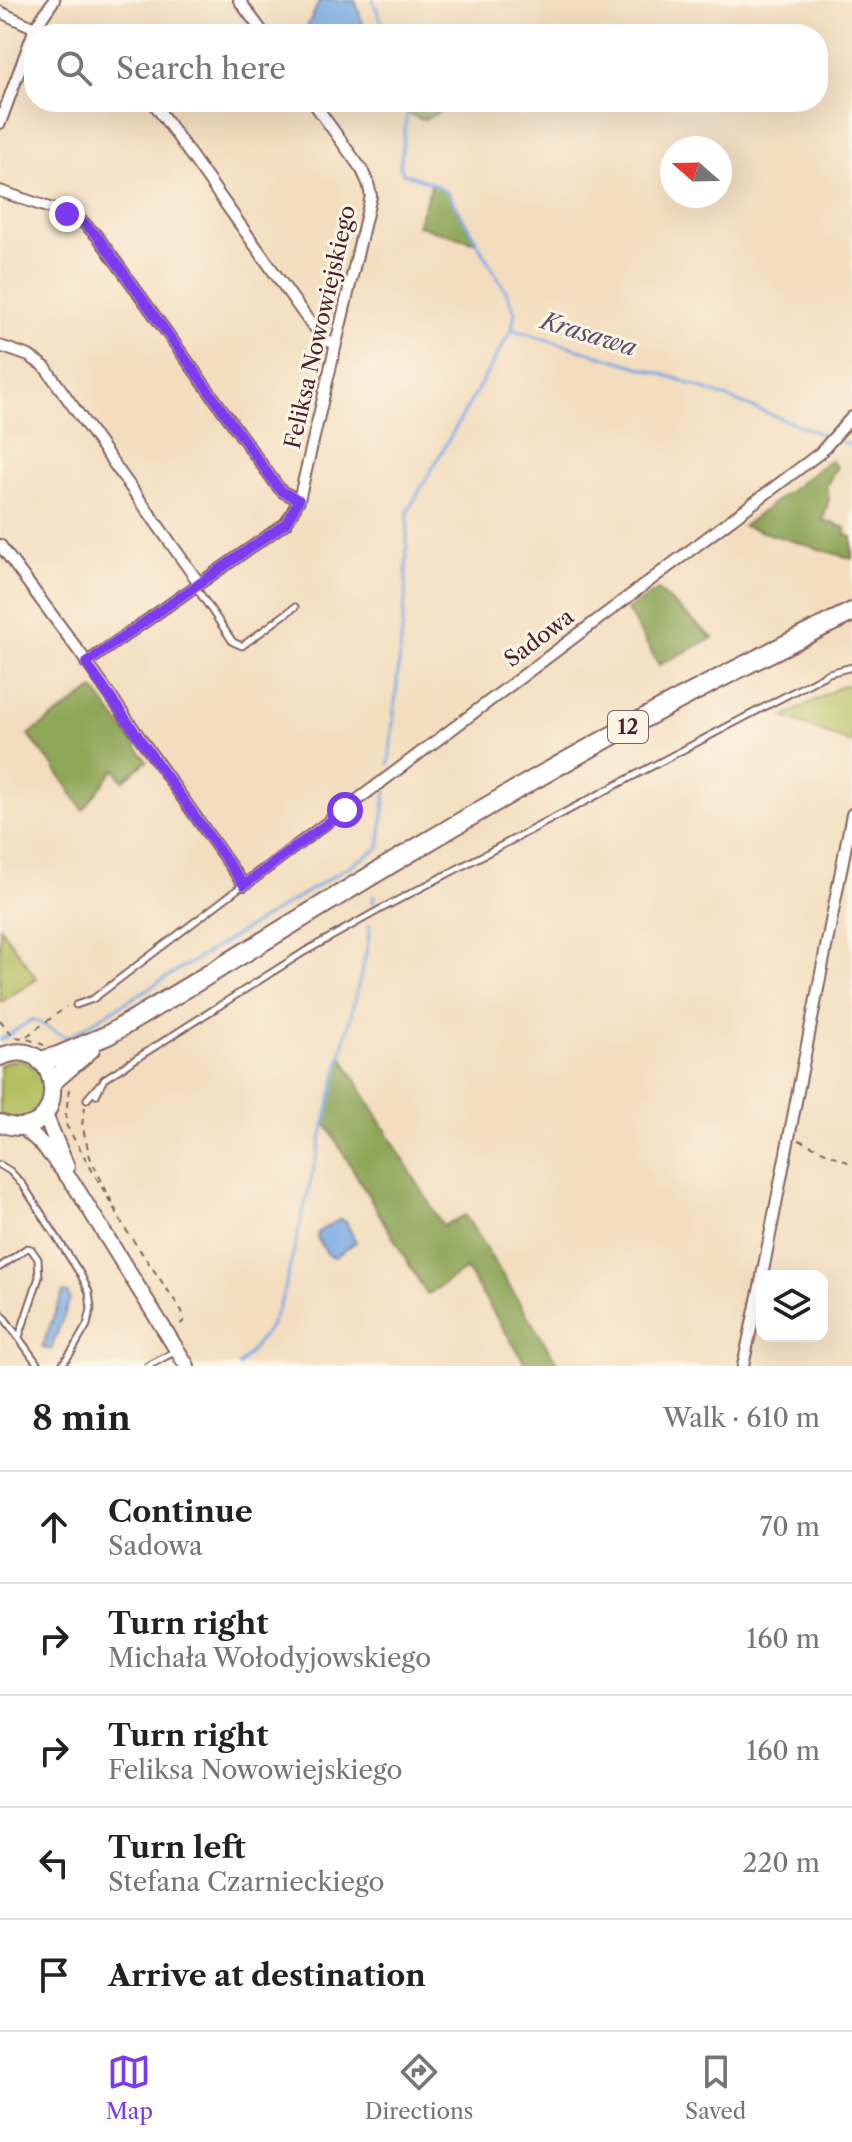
<!DOCTYPE html>
<html lang="en">
<head>
<meta charset="utf-8">
<style>
	:root { --surface:#fff; --page:#f2f2f2; --text:#222; --muted:#767676; --line:#e0e0e0; --accent:#7c3aed }
	body { margin:0; font-family:"Libre Caslon Text",serif; background:var(--page); color:var(--text) }
	.controls { position:absolute; right:24px; bottom:24px; display:grid; overflow:hidden; border-radius:16px; box-shadow:0 8px 32px #0002 }
	.controls button { width:72px; height:72px; display:grid; place-items:center; padding:0; border:0; border-bottom:2px solid var(--line); background:var(--surface); color:var(--text); font:40px sans-serif }
	.compass { position:absolute; left:660px; top:136px; width:72px; height:72px; border-radius:50%; background:var(--surface); box-shadow:0 8px 32px #0002; rotate:290deg }
	.stop { position:absolute; width:24px; height:24px; margin:-18px; border:6px solid #7c3aed; border-radius:50%; background:#fff }
	.stop.end { background:#7c3aed; border-color:#fff; box-shadow:0 2px 8px #0008 }
	.list { margin:0; padding:0; list-style:none }
	h2 { display:flex; justify-content:space-between; align-items:center; height:104px; margin:0; padding:0 32px; font-size:34px }
	h2 small { font-size:26px; font-weight:400; color:var(--muted) }
	.list li { display:grid; grid-template-columns:52px 1fr auto; gap:24px; align-items:center; box-sizing:border-box; height:112px; padding:0 32px; border-top:2px solid var(--line) }
	.list b { display:block; font-size:30px; white-space:nowrap }
	.list p { margin:0; font-size:26px; white-space:nowrap; color:var(--muted) }
	.list em { font-size:26px; font-style:normal; color:var(--muted) }
	.icon { flex:none; width:44px; height:44px; fill:none; stroke:currentColor; stroke-width:2; stroke-linecap:round; stroke-linejoin:round }
	.map { position:relative; flex:none; width:852px; height:1366px; overflow:hidden }
	.search { position:absolute; background:var(--surface); box-shadow:0 8px 32px #0002; left:24px; right:24px; top:24px; height:88px; display:flex; align-items:center; gap:20px; box-sizing:border-box; padding:0 28px; border-radius:32px; color:var(--muted); font-size:30px }
	.sheet { height:664px; background:var(--surface) }
	nav { display:flex; justify-content:space-around; align-items:center; box-sizing:border-box; height:112px; border-top:2px solid var(--line); background:var(--surface); font-size:22px; color:var(--muted) }
	nav a { display:grid; justify-items:center; gap:4px }
	nav .on { color:var(--accent) }
	.map>svg:first-child { display:block }
	.green { fill:#b3c062; stroke:#7e7046; stroke-width:2 }
	.forest { fill:#8ea658; stroke:#6c6242; stroke-width:2 }
	.water { fill:#79aae4; stroke:#626488; stroke-width:2 }
	.lines { fill:none; stroke-linecap:round; stroke-linejoin:round }
	.stream { stroke:#79aae4; stroke-width:3 }
	.service-casing { stroke:#85625e; stroke-width:9 }
	.minor-casing { stroke:#85625e; stroke-width:14 }
	.secondary-casing { stroke:#85625e; stroke-width:18 }
	.primary-casing { stroke:#85625e; stroke-width:20 }
	.motorway-casing { stroke:#85625e; stroke-width:22 }
	.path { stroke:#85625e; stroke-width:2; stroke-dasharray:6 6; stroke-linecap:butt }
	.service { stroke:#fff; stroke-width:5 }
	.minor { stroke:#fff; stroke-width:10 }
	.secondary { stroke:#fff; stroke-width:14 }
	.primary { stroke:#fff; stroke-width:16 }
	.motorway { stroke:#fff; stroke-width:18 }
	.route { stroke:#7c3aed; stroke-width:10 }
	.labels { text-anchor:middle; dominant-baseline:central; stroke-width:6; stroke-linejoin:round; paint-order:stroke }
	.shield { fill:#fcf5e5; stroke:#7f5f63; stroke-width:2 }
	.shield-label { font-size:20px; font-weight:bold; fill:#4a1f2b }
	.street-label { font-size:22px; fill:#4a1f2b; stroke:#fcf5e5 }
	.water-label { font-size:24px; font-style:italic; fill:#5a506c; stroke:#fcf5e5 }
</style>
</head>
<body>
<div class="map">
<svg width="852" height="1366" viewBox="0 0 852 1366">
	<rect width="100%" height="100%" fill="#fcf5e5"/>
	<filter id="ink" filterUnits="userSpaceOnUse"><feTurbulence type="fractalNoise" baseFrequency=".0125" numOctaves="2"/><feDisplacementMap in="SourceGraphic" scale="16" xChannelSelector="R" yChannelSelector="G"/><feConvolveMatrix kernelMatrix="1 2 1 2 8 2 1 2 1" color-interpolation-filters="sRGB"/></filter>
	<filter id="wash" filterUnits="userSpaceOnUse"><feTurbulence type="fractalNoise" baseFrequency=".006" numOctaves="4" result="noise"/><feDisplacementMap in="SourceGraphic" scale="32" xChannelSelector="R" yChannelSelector="G"/><feGaussianBlur stdDeviation="1.8" result="paint"/><feColorMatrix in="noise" values="0 0 0 0 0 0 0 0 0 0 0 0 0 0 0 0 0 1.4 0 .05"/><feComposite in="paint" operator="in"/></filter>
	<g filter="url(#wash)">
		<rect width="100%" height="100%" fill="#f3ddbe"/>
		<path class="green" d="M 843,685 L 852,686 L 852,743 L 784,717 Z
			M 0,927 L 37,979 L 1,1002 L 0,1000 Z
			M 19,1060 C 57,1070 50,1118 20,1120 C 14,1120 6,1117 0,1116 L 0,1065 L 9,1061 Z"/>
		<path class="forest" d="M 403,102 L 449,102 L 436,114 L 422,120 L 407,113 Z
			M 432,183 L 448,193 L 476,240 L 472,242 L 417,225 Z
			M 830,460 L 837,467 L 826,486 L 829,499 L 823,520 L 846,528 L 846,535 L 852,537 L 852,559 L 743,526 Z
			M 658,590 L 713,638 L 659,665 L 627,610 Z
			M 94,689 L 147,761 L 123,781 L 115,769 L 83,810 L 53,765 L 28,735 Z
			M 341,1055 L 443,1226 L 465,1215 L 559,1366 L 527,1366 L 466,1269 L 427,1295 L 325,1122 Z"/>
		<path class="water" d="M 318,0 L 355,0 L 366,34 C 347,34 324,38 307,27 L 319,2 Z
			M 341,1219 L 346,1222 L 356,1242 L 335,1257 L 329,1256 L 317,1238 L 318,1232 Z
			M 63,1292 L 68,1293 L 70,1299 L 51,1350 L 42,1347 Z"/>
		<g class="lines">
			<path class="stream" d="M 373,0 L 386,34
				M 512,329 L 675,378 L 824,435
				M 842,442 L 852,446
				M 389,764 L 405,601 L 408,511 L 512,329 L 515,312 L 507,293 L 448,193 L 432,183 L 403,173 L 400,166 L 408,106 L 407,102
				M 373,903 L 374,895
				M 0,1040 L 33,1019 L 67,1038 L 379,848 L 386,791
				M 239,1366 L 269,1328 L 282,1299 L 367,949 L 370,925"/>
		</g>
	</g>
	<g filter="url(#ink)">
		<g class="lines">
			<defs>
				<path id="service" d="M 195,586 L 233,642 L 242,646 L 295,607
					M 76,1005 L 93,999 L 243,885
					M 96,1095 L 104,1079 L 304,952 L 379,910 L 829,673 L 852,667
					M 87,1099 L 99,1085
					M 0,1165 L 10,1171 L 23,1185 L 81,1275 L 89,1292 L 91,1309 L 87,1325 L 72,1351 L 61,1366
					M 0,1267 L 27,1248 L 31,1249 L 38,1259 L 39,1277 L 19,1337
					M 0,1312 L 39,1366
					M 148,1366 L 176,1351"/>
				<path id="minor" d="M 239,0 L 264,34
					M 0,12 L 35,28 L 45,34
					M 153,102 L 308,320 L 327,341 L 336,343
					M 0,123 L 35,28 L 54,0
					M 0,191 L 67,214 L 84,223 L 98,237 L 278,487 L 283,492 L 299,500
					M 0,346 L 29,356 L 45,367 L 199,583
					M 0,545 L 78,650 L 244,885 L 820,453 L 852,417
					M 86,663 L 286,523 L 299,500 L 371,196 L 368,183 L 362,170 L 313,102
					M 762,1276 L 852,814
					M 743,1366 L 762,1277"/>
				<path id="secondary" d="M 45,1115 L 67,1167
					M 23,1127 L 43,1145 L 75,1186 L 187,1366"/>
				<path id="primary" d="M 0,1057 C 67,1028 72,1150 0,1123"/>
				<path id="motorway" d="M 41,1061 L 58,1056 L 108,1035 C 263,943 415,846 572,758 C 664,706 757,658 852,612
					M 53,1081 L 90,1049"/>
			</defs>
			<use href="#service" class="service-casing"/>
			<use href="#minor" class="minor-casing"/>
			<use href="#secondary" class="secondary-casing"/>
			<use href="#primary" class="primary-casing"/>
			<use href="#motorway" class="motorway-casing"/>
			<path class="path" d="M 0,1020 L 14,1037 L 25,1038 L 44,1045
				M 27,1036 L 66,1007
				M 69,1089 L 65,1123 L 116,1212
				M 85,1107 L 82,1125 L 90,1157 L 124,1227 L 182,1311 L 184,1321 L 178,1326
				M 799,1140 L 852,1164"/>
			<use href="#service" class="service"/>
			<use href="#minor" class="minor"/>
			<use href="#secondary" class="secondary"/>
			<use href="#primary" class="primary"/>
			<use href="#motorway" class="motorway"/>
		</g>
	</g>
	<g class="lines" filter="url(#ink)">
		<path class="route" d="M 67,214 L 84,223 L 98,237 L 277,486 L 283,492 L 299,500 L 286,523 L 86,663 L 244,885 L 345,810"/>
	</g>
	<g class="labels">
		<rect class="shield" x="608" y="711" width="40" height="32" rx="6"/>
		<g class="shield-label">
			<text x="628" y="727">12</text>
		</g>
		<g class="street-label">
			<text transform="translate(320 327) rotate(-77)">Feliksa Nowowiejskiego</text>
			<text transform="translate(539 638) rotate(-37)">Sadowa</text>
		</g>
		<g class="water-label">
			<text transform="translate(589 334) rotate(17)">Krasawa</text>
		</g>
	</g>
</svg>
<div class="controls">
<button><svg class="icon" aria-label="layers" viewBox="0 0 24 24"><path d="M12 4l9 5-9 5-9-5zM3 14l9 5 9-5"/></svg></button>
</div>
<svg class="compass" viewBox="-18 -18 36 36"><path d="M0-13l5 13h-10z" fill="#e53935"/><path d="M0 13l5-13h-10z" fill="#767676"/></svg>
<div class="stop" style="left:345px;top:810px"></div>
<div class="stop end" style="left:67px;top:214px"></div>
<div class="search"><svg class="icon" aria-label="search" viewBox="0 0 24 24"><circle cx="10" cy="10" r="6"/><path d="M15 15l6 6"/></svg>Search here</div>
</div>
<section class="sheet">
<h2>8 min<small>Walk · 610 m</small></h2>
<ul class="list">
<li><svg class="icon" aria-label="ahead" viewBox="0 0 24 24"><path d="M12 20V5M6 11l6-6 6 6"/></svg><div><b>Continue</b><p>Sadowa</p></div><em>70 m</em></li>
<li><svg class="icon" aria-label="right" viewBox="0 0 24 24"><path d="M7 20v-9h11M14 6l5 5-5 5"/></svg><div><b>Turn right</b><p>Michała Wołodyjowskiego</p></div><em>160 m</em></li>
<li><svg class="icon" aria-label="right" viewBox="0 0 24 24"><path d="M7 20v-9h11M14 6l5 5-5 5"/></svg><div><b>Turn right</b><p>Feliksa Nowowiejskiego</p></div><em>160 m</em></li>
<li><svg class="icon" aria-label="left" viewBox="0 0 24 24"><path d="M17 20v-9H6M10 6l-5 5 5 5"/></svg><div><b>Turn left</b><p>Stefana Czarnieckiego</p></div><em>220 m</em></li>
<li><svg class="icon" aria-label="arrive" viewBox="0 0 24 24"><path d="M6 21V4h12l-3 4 3 4H6"/></svg><div><b>Arrive at destination</b></div></li>
</ul>
</section>
<nav>
<a class="on"><svg class="icon" aria-label="map" viewBox="0 0 24 24"><path d="M3 6l6-2 6 2 6-2v14l-6 2-6-2-6 2zM9 4v14M15 6v14"/></svg>Map</a>
<a><svg class="icon" aria-label="directions" viewBox="0 0 24 24"><path d="M12 3l9 9-9 9-9-9zM9 14v-3h6M13 9l2 2-2 2"/></svg>Directions</a>
<a><svg class="icon" aria-label="saved" viewBox="0 0 24 24"><path d="M7 4h10v16l-5-4-5 4z"/></svg>Saved</a>
</nav>
</body>
</html>
